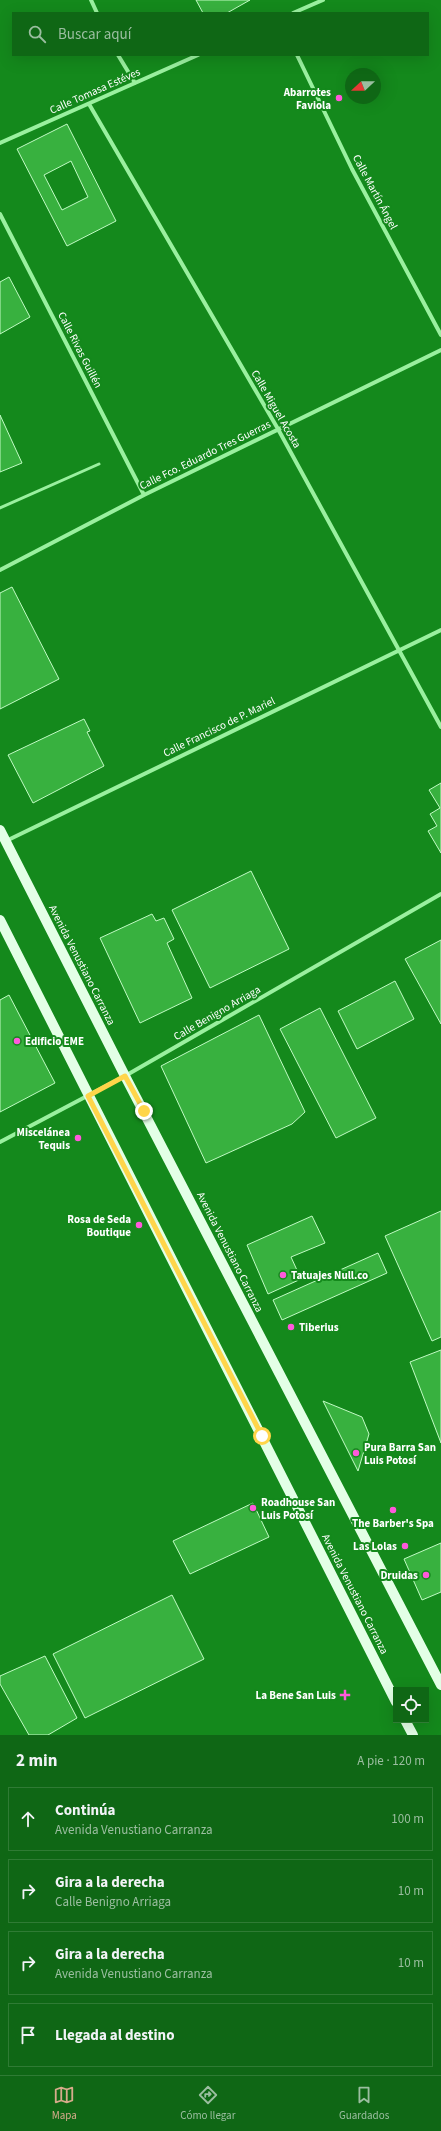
<!DOCTYPE html>
<html lang="es">
<head>
<meta charset="utf-8">
<style>
	:root { --surface:#0f6715; --page:#186d1e; --text:#f1f3f6; --muted:#9bbea0; --line:#2f7b34; --accent:#d6ab8b }
	body { margin:0; font-family:"Source Sans 3",sans-serif; background:var(--page); color:var(--text) }
	.controls { position:absolute; right:12px; bottom:12px; display:grid; overflow:hidden; border-radius:0px; box-shadow:0 4px 16px #0002 }
	.controls button { width:36px; height:36px; display:grid; place-items:center; padding:0; border:0; border-bottom:1px solid var(--line); background:var(--surface); color:var(--text); font:20px sans-serif }
	.compass { position:absolute; left:345px; top:68px; width:36px; height:36px; border-radius:50%; background:var(--surface); box-shadow:0 4px 16px #0002; rotate:248deg }
	.stop { position:absolute; width:12px; height:12px; margin:-9px; border:3px solid #ffd54a; border-radius:50%; background:#fff }
	.stop.end { background:#ffd54a; border-color:#fff; box-shadow:0 1px 4px #0008 }
	.list { margin:0; padding:0; list-style:none }
	h2 { display:flex; justify-content:space-between; align-items:center; height:52px; margin:0; padding:0 16px; font-size:17px }
	h2 small { font-size:13px; font-weight:400; color:var(--muted) }
	.list li { display:grid; grid-template-columns:26px 1fr auto; gap:12px; align-items:center; box-sizing:border-box; height:64px; margin:0 8px 8px; padding:0 8px; border:1px solid var(--line); border-radius:0px }
	.list b { display:block; font-size:15px; white-space:nowrap }
	.list p { margin:0; font-size:13px; white-space:nowrap; color:var(--muted) }
	.list em { font-size:13px; font-style:normal; color:var(--muted) }
	.icon { flex:none; width:22px; height:22px; fill:none; stroke:currentColor; stroke-width:2; stroke-linecap:round; stroke-linejoin:round }
	.map { position:relative; flex:none; width:441px; height:1735px; overflow:hidden }
	.search { position:absolute; background:var(--surface); box-shadow:0 4px 16px #0002; left:12px; right:12px; top:12px; height:44px; display:flex; align-items:center; gap:10px; box-sizing:border-box; padding:0 14px; border-radius:0px; color:var(--muted); font-size:15px }
	.sheet { height:340px; background:var(--surface) }
	nav { display:flex; justify-content:space-around; align-items:center; box-sizing:border-box; height:56px; border-top:1px solid var(--line); background:var(--surface); font-size:11px; color:var(--muted) }
	nav a { display:grid; justify-items:center; gap:2px }
	nav .on { color:var(--accent) }
	.map>svg:first-child { display:block }
	.building { fill:#38b13f; stroke:#c1fbc4; fill-rule:evenodd }
	.lines { fill:none; stroke-linecap:round; stroke-linejoin:round }
	.lane { stroke:#9af09f; stroke-width:3 }
	.street { stroke:#9af09f; stroke-width:4 }
	.primary { stroke:#e3ffe6; stroke-width:10 }
	.route { stroke:#ffd54a; stroke-width:5 }
	.poi-dot { fill:#ff59db; stroke:#14891c; stroke-width:1.5 }
	.labels { text-anchor:middle; dominant-baseline:central; stroke-width:4; stroke-linejoin:round; paint-order:stroke }
	.street-label { font-size:11px; fill:#fff; stroke:#14891c }
	.poi-label { font-size:11px; font-weight:bold; fill:#fff; stroke:#14891c; text-anchor:end }
</style>
</head>
<body>
<div class="map">
<svg width="441" height="1735" viewBox="0 0 441 1735">
	<rect width="100%" height="100%" fill="#14891c"/>
	<path class="building" d="M 196,0 L 250,0 L 227,13 L 203,13 Z
		M 67,124 L 116,221 L 67,246 L 17,149 ZM 71,161 L 88,197 L 62,210 L 44,175 Z
		M 9,277 L 30,317 L 0,334 L 0,282 Z
		M 0,415 L 22,463 L 0,472 Z
		M 12,587 L 59,679 L 0,709 L 0,593 Z
		M 84,719 L 90,731 L 87,732 L 104,766 L 33,803 L 8,755 Z
		M 441,783 L 441,853 L 428,831 L 437,826 L 430,814 L 440,808 L 429,790 Z
		M 251,871 L 289,949 L 210,988 L 172,910 Z
		M 152,914 L 156,921 L 164,918 L 174,939 L 167,943 L 192,998 L 140,1023 L 100,938 Z
		M 441,940 L 441,1024 L 405,959 Z
		M 395,981 L 414,1019 L 357,1049 L 338,1011 Z
		M 9,995 L 55,1083 L 0,1112 L 0,1000 Z
		M 320,1008 L 376,1118 L 336,1138 L 280,1029 Z
		M 259,1015 L 305,1112 L 292,1124 L 206,1163 L 161,1066 Z
		M 441,1211 L 441,1337 L 432,1341 L 385,1236 Z
		M 312,1216 L 325,1243 L 291,1257 L 301,1279 L 268,1294 L 247,1245 Z
		M 378,1253 L 387,1273 L 282,1320 L 273,1300 Z
		M 441,1350 L 441,1443 L 410,1362 Z
		M 323,1401 L 362,1417 L 369,1434 L 358,1471 Z
		M 253,1503 L 269,1537 L 190,1574 L 173,1541 Z
		M 441,1543 L 441,1592 L 422,1600 L 404,1559 Z
		M 172,1595 L 204,1659 L 85,1718 L 53,1654 Z
		M 45,1656 L 77,1718 L 48,1735 L 29,1735 L 0,1684 L 0,1676 Z"/>
	<g class="lines">
		<path class="lane" d="M 0,508 L 99,464"/>
		<path class="street" d="M 91,0 L 97,13
			M 293,13 L 323,0
			M 118,55 L 135,83
			M 297,55 L 352,169 L 441,335
			M 89,104 L 278,429 L 441,727
			M 0,143 L 198,55
			M 0,214 L 144,495
			M 0,570 L 144,495 L 441,350
			M 6,841 L 441,630
			M 0,1142 L 125,1076 L 441,894"/>
		<path class="primary" d="M 0,830 L 125,1076 L 441,1685
			M 0,920 L 396,1702
			M 405,1720 L 413,1735"/>
	</g>
	<g class="lines">
		<path class="route" d="M 144,1111 L 125,1076 L 88,1096 L 262,1436"/>
	</g>
	<g class="poi-dot">
		<circle cx="339" cy="98" r="4"/>
		<circle cx="17" cy="1041" r="4"/>
		<circle cx="78" cy="1138" r="4"/>
		<circle cx="139" cy="1225" r="4"/>
		<circle cx="283" cy="1275" r="4"/>
		<circle cx="291" cy="1327" r="4"/>
		<circle cx="356" cy="1453" r="4"/>
		<circle cx="253" cy="1508" r="4"/>
		<circle cx="393" cy="1510" r="4"/>
		<circle cx="405" cy="1546" r="4"/>
		<circle cx="426" cy="1575" r="4"/>
		<path d="M343 1689h4v4h4v4h-4v4h-4v-4h-4v-4h4z"/>
	</g>
	<g class="labels">
		<g class="street-label">
			<text transform="translate(95 91) rotate(-24)">Calle Tomasa Estéves</text>
			<text transform="translate(375 192) rotate(62)">Calle Martín Ángel</text>
			<text transform="translate(80 350) rotate(63)">Calle Rivas Guillén</text>
			<text transform="translate(276 409) rotate(60)">Calle Miguel Acosta</text>
			<text transform="translate(205 455) rotate(-26)">Calle Fco. Eduardo Tres Guerras</text>
			<text transform="translate(219 727) rotate(-26)">Calle Francisco de P. Mariel</text>
			<text transform="translate(82 965) rotate(63)">Avenida Venustiano Carranza</text>
			<text transform="translate(217 1013) rotate(-30)">Calle Benigno Arriaga</text>
			<text transform="translate(230 1252) rotate(63)">Avenida Venustiano Carranza</text>
			<text transform="translate(355 1594) rotate(63)">Avenida Venustiano Carranza</text>
		</g>
		<g class="poi-label">
			<text x="331" y="92">Abarrotes<tspan x="331" dy="13">Faviola</tspan></text>
			<text x="25" y="1041" text-anchor="start">Edificio EME</text>
			<text x="70" y="1132">Miscelánea<tspan x="70" dy="13">Tequis</tspan></text>
			<text x="131" y="1219">Rosa de Seda<tspan x="131" dy="13">Boutique</tspan></text>
			<text x="291" y="1275" text-anchor="start">Tatuajes Null.co</text>
			<text x="299" y="1327" text-anchor="start">Tiberius</text>
			<text x="364" y="1447" text-anchor="start">Pura Barra San<tspan x="364" dy="13">Luis Potosí</tspan></text>
			<text x="261" y="1502" text-anchor="start">Roadhouse San<tspan x="261" dy="13">Luis Potosí</tspan></text>
			<text x="393" y="1523" text-anchor="middle">The Barber's Spa</text>
			<text x="397" y="1546">Las Lolas</text>
			<text x="418" y="1575">Druidas</text>
			<text x="336" y="1695">La Bene San Luis</text>
		</g>
	</g>
</svg>
<div class="controls">
<button><svg class="icon" aria-label="locate" viewBox="0 0 24 24"><circle cx="12" cy="12" r="6"/><path d="M12 2v4M12 18v4M2 12h4M18 12h4"/></svg></button>
</div>
<svg class="compass" viewBox="-18 -18 36 36"><path d="M0-13l5 13h-10z" fill="#e53935"/><path d="M0 13l5-13h-10z" fill="#9bbea0"/></svg>
<div class="stop" style="left:262px;top:1436px"></div>
<div class="stop end" style="left:144px;top:1111px"></div>
<div class="search"><svg class="icon" aria-label="search" viewBox="0 0 24 24"><circle cx="10" cy="10" r="6"/><path d="M15 15l6 6"/></svg>Buscar aquí</div>
</div>
<section class="sheet">
<h2>2 min<small>A pie · 120 m</small></h2>
<ul class="list">
<li><svg class="icon" aria-label="ahead" viewBox="0 0 24 24"><path d="M12 20V5M6 11l6-6 6 6"/></svg><div><b>Continúa</b><p>Avenida Venustiano Carranza</p></div><em>100 m</em></li>
<li><svg class="icon" aria-label="right" viewBox="0 0 24 24"><path d="M7 20v-9h11M14 6l5 5-5 5"/></svg><div><b>Gira a la derecha</b><p>Calle Benigno Arriaga</p></div><em>10 m</em></li>
<li><svg class="icon" aria-label="right" viewBox="0 0 24 24"><path d="M7 20v-9h11M14 6l5 5-5 5"/></svg><div><b>Gira a la derecha</b><p>Avenida Venustiano Carranza</p></div><em>10 m</em></li>
<li><svg class="icon" aria-label="arrive" viewBox="0 0 24 24"><path d="M6 21V4h12l-3 4 3 4H6"/></svg><div><b>Llegada al destino</b></div></li>
</ul>
</section>
<nav>
<a class="on"><svg class="icon" aria-label="map" viewBox="0 0 24 24"><path d="M3 6l6-2 6 2 6-2v14l-6 2-6-2-6 2zM9 4v14M15 6v14"/></svg>Mapa</a>
<a><svg class="icon" aria-label="directions" viewBox="0 0 24 24"><path d="M12 3l9 9-9 9-9-9zM9 14v-3h6M13 9l2 2-2 2"/></svg>Cómo llegar</a>
<a><svg class="icon" aria-label="saved" viewBox="0 0 24 24"><path d="M7 4h10v16l-5-4-5 4z"/></svg>Guardados</a>
</nav>
</body>
</html>
